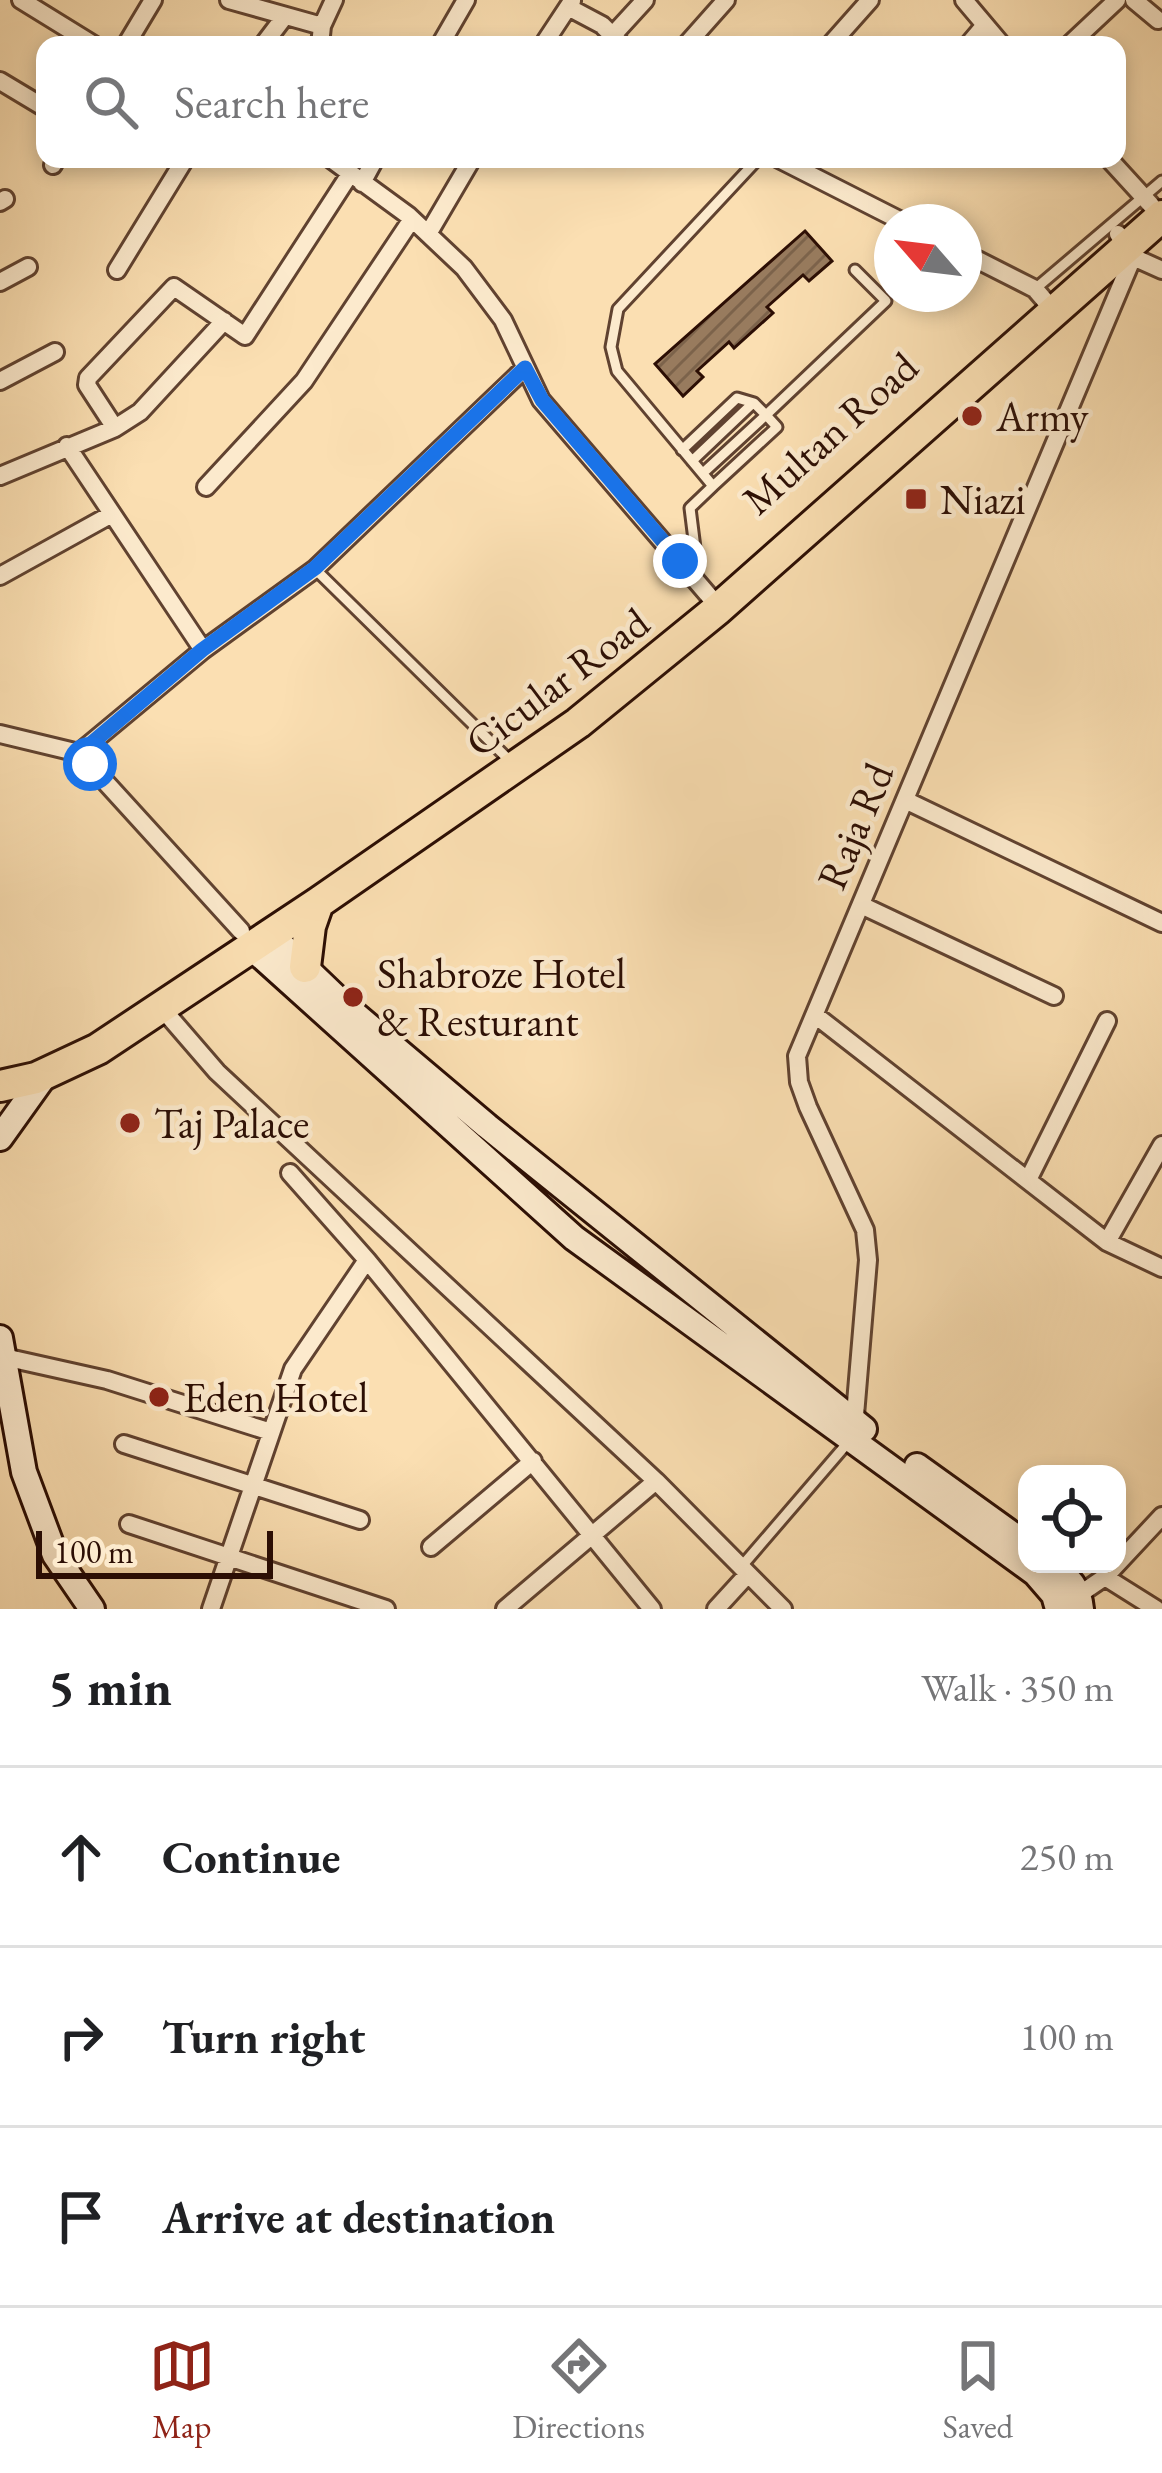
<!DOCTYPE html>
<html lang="en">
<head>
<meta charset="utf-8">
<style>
	:root { --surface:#fff; --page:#f6f6f6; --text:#202124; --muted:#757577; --line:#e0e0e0; --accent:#8f2418 }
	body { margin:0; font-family:"EB Garamond",serif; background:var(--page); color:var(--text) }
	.controls { position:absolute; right:36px; bottom:36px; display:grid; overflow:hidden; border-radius:24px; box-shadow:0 6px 18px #0003 }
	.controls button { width:108px; height:108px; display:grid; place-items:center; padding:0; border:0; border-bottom:3px solid var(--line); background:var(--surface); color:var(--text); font:60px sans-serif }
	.compass { position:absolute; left:874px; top:204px; width:108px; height:108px; border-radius:50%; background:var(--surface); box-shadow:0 6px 18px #0003; rotate:298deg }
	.scale { position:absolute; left:36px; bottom:30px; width:237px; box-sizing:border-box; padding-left:12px; border:6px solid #2c0e04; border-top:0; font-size:33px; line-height:42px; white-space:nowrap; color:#2c0e04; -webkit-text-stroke:9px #fceacd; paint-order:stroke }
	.stop { position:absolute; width:36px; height:36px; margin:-27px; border:9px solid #1a73e8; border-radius:50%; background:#fff }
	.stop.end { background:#1a73e8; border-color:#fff; box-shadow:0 3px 12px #0008 }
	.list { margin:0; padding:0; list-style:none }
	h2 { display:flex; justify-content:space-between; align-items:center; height:156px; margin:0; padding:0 48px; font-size:51px }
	h2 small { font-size:39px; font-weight:400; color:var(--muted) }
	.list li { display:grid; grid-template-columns:78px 1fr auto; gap:36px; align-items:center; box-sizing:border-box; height:180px; padding:0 48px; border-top:3px solid var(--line) }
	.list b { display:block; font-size:45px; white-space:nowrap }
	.list em { font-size:39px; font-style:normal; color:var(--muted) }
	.icon { flex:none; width:66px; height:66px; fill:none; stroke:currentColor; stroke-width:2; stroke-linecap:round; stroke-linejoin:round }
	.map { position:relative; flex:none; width:1162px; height:1609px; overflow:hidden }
	.search { position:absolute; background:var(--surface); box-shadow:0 6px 18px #0003; left:36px; right:36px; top:36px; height:132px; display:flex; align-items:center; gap:30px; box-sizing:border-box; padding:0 42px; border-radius:24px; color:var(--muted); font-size:45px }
	.sheet { height:696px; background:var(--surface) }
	nav { display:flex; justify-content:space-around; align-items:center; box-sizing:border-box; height:168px; border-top:3px solid var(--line); background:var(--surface); font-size:33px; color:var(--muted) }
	nav a { display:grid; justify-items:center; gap:6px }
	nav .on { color:var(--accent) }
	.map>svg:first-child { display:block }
	.building { fill:url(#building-hatch); stroke:#2c0e04; stroke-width:3 }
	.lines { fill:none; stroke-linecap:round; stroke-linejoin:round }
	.lane-casing { stroke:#604230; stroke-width:15 }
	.street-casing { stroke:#604230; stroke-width:22 }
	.secondary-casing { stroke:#2c0e04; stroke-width:30 }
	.highway-casing { stroke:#2c0e04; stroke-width:36 }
	.lane { stroke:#fceacd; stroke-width:9 }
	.street { stroke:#fceacd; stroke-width:16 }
	.secondary { stroke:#fceacd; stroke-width:24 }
	.highway { stroke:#fbdfb2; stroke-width:30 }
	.route { stroke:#1a73e8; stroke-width:15 }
	.poi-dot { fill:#8f2418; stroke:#fceacd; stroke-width:4.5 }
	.labels { text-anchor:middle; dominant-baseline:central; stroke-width:9; stroke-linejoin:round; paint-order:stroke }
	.poi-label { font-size:42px; fill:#2c0e04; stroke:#fceacd; text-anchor:start }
	.street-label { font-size:42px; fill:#2c0e04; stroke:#fceacd }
</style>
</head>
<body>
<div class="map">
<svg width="1162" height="1609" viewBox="0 0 1162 1609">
	<defs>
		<pattern id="building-hatch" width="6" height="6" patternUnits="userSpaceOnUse" patternTransform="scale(3)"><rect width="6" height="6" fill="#987b5e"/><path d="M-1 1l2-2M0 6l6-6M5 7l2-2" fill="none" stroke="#7c634b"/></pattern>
	</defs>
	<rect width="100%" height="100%" fill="#fbdfb2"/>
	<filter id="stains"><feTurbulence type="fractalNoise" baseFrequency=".00167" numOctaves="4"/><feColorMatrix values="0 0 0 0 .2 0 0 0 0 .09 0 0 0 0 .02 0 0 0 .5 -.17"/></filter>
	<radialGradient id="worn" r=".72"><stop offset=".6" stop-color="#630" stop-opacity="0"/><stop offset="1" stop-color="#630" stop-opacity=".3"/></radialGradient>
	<path class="building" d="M 805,231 L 832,261 L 809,281 L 803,275 L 767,307 L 773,313 L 734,348 L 729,342 L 697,371 L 703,377 L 683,396 L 655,364 Z"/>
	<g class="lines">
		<defs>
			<path id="lane" d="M 1035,289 L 1162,181
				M 682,450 L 737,398 L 754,403 L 766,415 L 886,301 L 855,270
				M 692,461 L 753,403
				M 703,473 L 766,415 L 777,427 L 713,486
				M 680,561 L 695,548 L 690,508 L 713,486 L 617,371 L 611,347 L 618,309 L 758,159
				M 315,569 L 505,756
				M 741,1567 L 851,1439"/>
			<path id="street" d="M 21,0 L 94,45
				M 229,0 L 322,26
				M 964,0 L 1002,45
				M 1134,0 L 1158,20
				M 568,7 L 602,25 L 622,45
				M 613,35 L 645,0
				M 126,45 L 153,0
				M 263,45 L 285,16
				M 320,45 L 322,26 L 334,0
				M 440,45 L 466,0
				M 543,45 L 572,1
				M 686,45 L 726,0
				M 830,45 L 870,0
				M 968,45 L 985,25
				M 1069,45 L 1117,0
				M 0,81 L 45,108
				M 331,159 L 409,216 L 464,268 L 503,320 L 541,400 L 710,597
				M 779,159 L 903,222
				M 1109,159 L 1151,205
				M 53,165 L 56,159
				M 362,183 L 375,159
				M 0,202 L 5,199
				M 428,234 L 472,159
				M 1118,234 L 1133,257 L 1162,270
				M 964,253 L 1035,289 L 1053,310
				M 117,270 L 185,159
				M 0,282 L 28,267
				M 0,381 L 55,352
				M 115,428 L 87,385 L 88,378 L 174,287 L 245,336 L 350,174
				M 67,446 L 203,650
				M 0,476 L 115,428 L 140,412 L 224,321
				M 206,487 L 304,381 L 412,219
				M 0,576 L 112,514
				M 0,734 L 79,753 L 241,931
				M 79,753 L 203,650 L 315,569 L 525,368
				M 905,800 L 1162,923
				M 861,905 L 1054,996
				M 160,1006 L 217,1072 L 656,1481 L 783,1609
				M 815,1015 L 1107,1242 L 1162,1268
				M 290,1173 L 367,1260 L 652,1609
				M 1028,1180 L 1107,1021
				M 1107,1242 L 1162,1145
				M 4,1357 L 107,1380 L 271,1432
				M 854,1427 L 868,1260 L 865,1230 L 808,1107 L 799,1082 L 797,1056 L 1133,257
				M 124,1444 L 360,1520
				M 129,1524 L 386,1609
				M 431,1547 L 533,1461
				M 1105,1577 L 1162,1516
				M 1080,1594 L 1105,1577 L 1156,1609
				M 211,1609 L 293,1369 L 367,1260
				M 505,1609 L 656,1481
				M 716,1609 L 748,1574"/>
			<path id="secondary" d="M 271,935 L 345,1006 L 487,1126 L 864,1429
				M 251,947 L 574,1238 L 1035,1573 L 1054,1595 L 1058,1609
				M 0,1138 L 45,1075
				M 0,1338 L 24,1472 L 55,1555 L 92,1609
				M 917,1466 L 1027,1545
				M 1052,1564 C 1068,1578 1079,1587 1081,1609"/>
			<path id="highway" d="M 305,967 L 310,926 L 318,903
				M 0,1086 L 36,1078 L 98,1049 L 318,903 L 578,723 L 718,609 L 1162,216"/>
		</defs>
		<use href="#lane" class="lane-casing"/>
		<use href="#street" class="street-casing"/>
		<use href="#secondary" class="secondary-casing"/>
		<use href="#highway" class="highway-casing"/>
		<use href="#lane" class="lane"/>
		<use href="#street" class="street"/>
		<use href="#secondary" class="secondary"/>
		<use href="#highway" class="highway"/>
	</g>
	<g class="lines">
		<path class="route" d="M 90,764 L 80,753 L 202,650 L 315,568 L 525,368 L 542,400 L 680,561"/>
	</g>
	<g class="poi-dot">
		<circle cx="972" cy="416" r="12"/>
		<rect x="904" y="487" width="24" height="24" rx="6"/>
		<circle cx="353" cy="997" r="12"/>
		<circle cx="130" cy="1123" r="12"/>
		<circle cx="159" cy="1397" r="12"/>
	</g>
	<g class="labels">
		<g class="poi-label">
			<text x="996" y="416">Army</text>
			<text x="940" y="499">Niazi</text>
			<text x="377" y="973">Shabroze Hotel<tspan x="377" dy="48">&amp; Resturant</tspan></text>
			<text x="154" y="1123">Taj Palace</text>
			<text x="183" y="1397">Eden Hotel</text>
		</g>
		<g class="street-label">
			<text transform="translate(830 433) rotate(-42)">Multan Road</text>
			<text transform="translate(557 682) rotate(-37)">Cicular Road</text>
			<text transform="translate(855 826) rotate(-67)">Raja Rd</text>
		</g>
	</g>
	<rect width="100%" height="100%" filter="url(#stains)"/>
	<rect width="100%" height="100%" fill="url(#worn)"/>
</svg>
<div class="controls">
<button><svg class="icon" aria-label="locate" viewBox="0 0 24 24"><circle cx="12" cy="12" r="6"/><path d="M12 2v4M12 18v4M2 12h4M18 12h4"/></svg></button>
</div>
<svg class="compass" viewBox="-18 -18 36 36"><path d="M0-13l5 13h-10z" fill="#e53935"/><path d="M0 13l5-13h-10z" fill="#757577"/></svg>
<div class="scale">100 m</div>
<div class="stop" style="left:90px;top:764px"></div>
<div class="stop end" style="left:680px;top:561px"></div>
<div class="search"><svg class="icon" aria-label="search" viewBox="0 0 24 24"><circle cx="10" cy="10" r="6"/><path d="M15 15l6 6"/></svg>Search here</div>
</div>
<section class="sheet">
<h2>5 min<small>Walk · 350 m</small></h2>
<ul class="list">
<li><svg class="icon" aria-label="ahead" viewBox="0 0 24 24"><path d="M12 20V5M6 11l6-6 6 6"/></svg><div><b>Continue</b></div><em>250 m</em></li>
<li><svg class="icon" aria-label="right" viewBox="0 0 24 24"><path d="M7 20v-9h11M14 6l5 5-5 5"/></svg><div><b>Turn right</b></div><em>100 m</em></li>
<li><svg class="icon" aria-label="arrive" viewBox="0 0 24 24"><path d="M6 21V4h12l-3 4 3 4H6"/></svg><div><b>Arrive at destination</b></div></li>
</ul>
</section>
<nav>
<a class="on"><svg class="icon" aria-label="map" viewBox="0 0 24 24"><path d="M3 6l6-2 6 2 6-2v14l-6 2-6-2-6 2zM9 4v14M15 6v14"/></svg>Map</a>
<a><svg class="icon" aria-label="directions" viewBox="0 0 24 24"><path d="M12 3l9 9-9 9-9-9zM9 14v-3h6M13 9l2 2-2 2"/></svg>Directions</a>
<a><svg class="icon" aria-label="saved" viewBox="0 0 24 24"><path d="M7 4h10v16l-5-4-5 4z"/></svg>Saved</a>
</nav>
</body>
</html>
